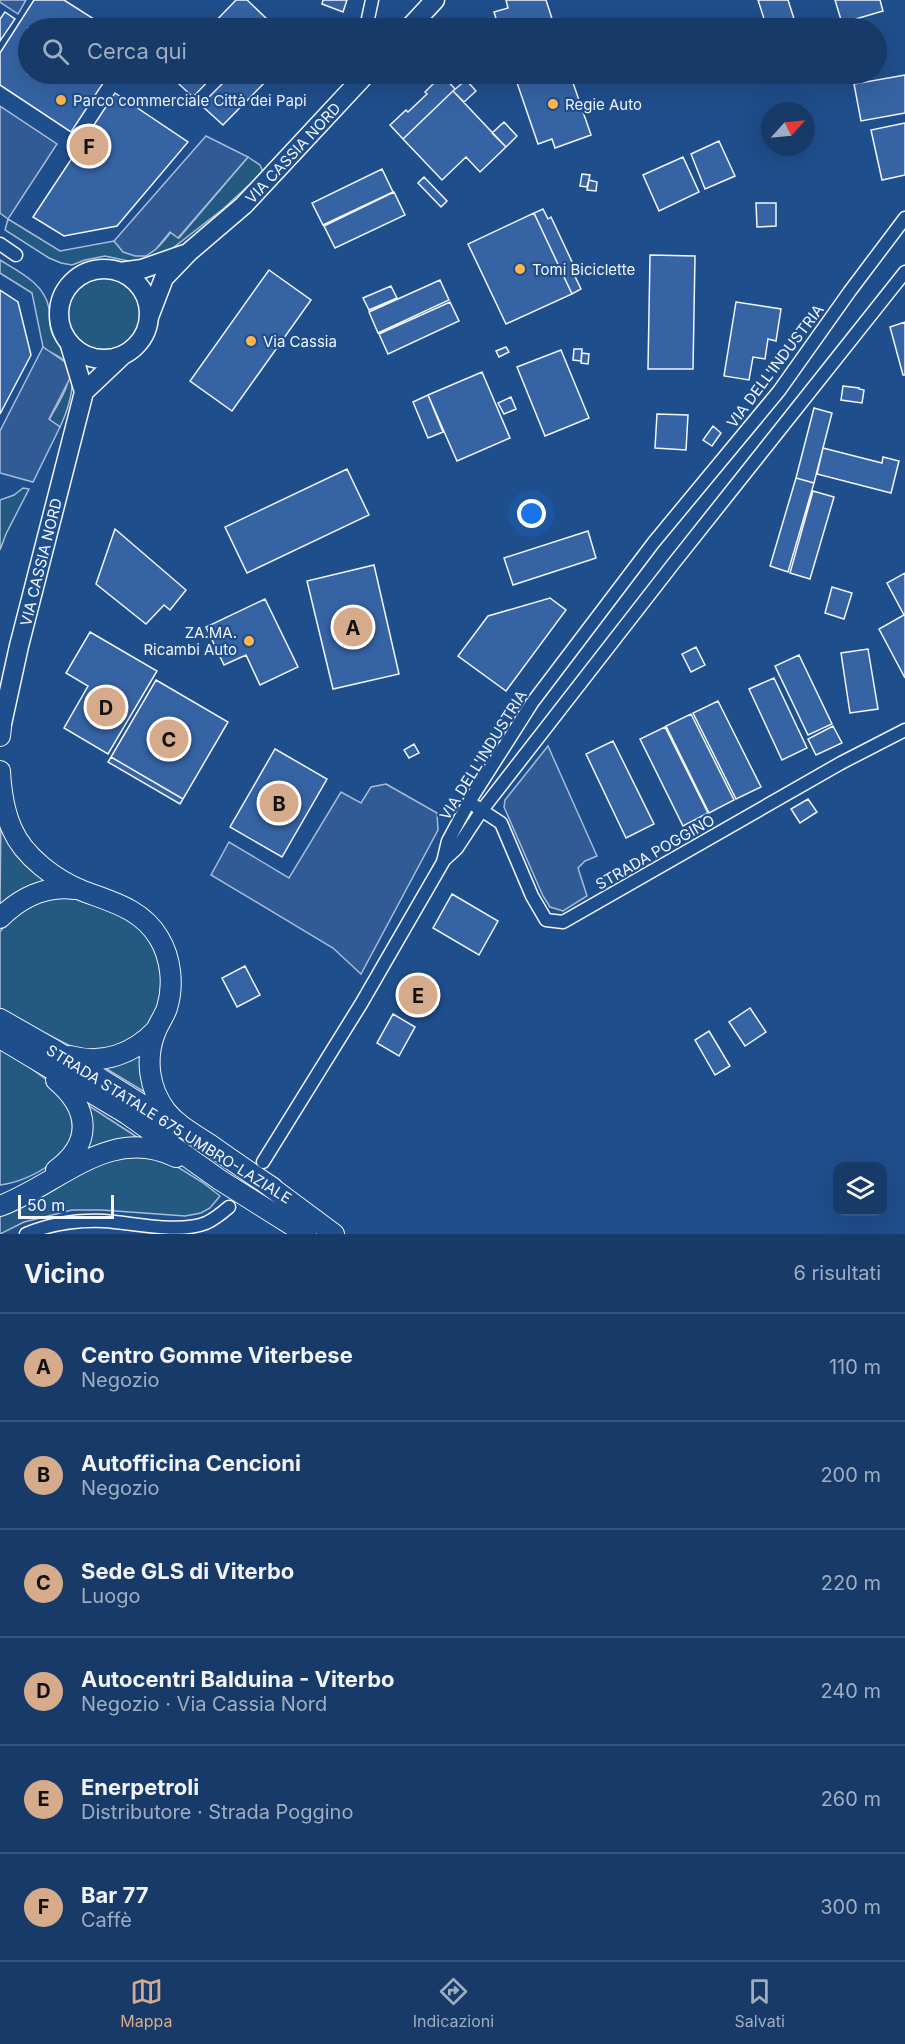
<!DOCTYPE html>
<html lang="it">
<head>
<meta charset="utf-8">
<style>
	:root { --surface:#173a69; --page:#20416f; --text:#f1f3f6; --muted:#9eadc0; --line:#36547d; --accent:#d6ab8b }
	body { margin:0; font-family:Inter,sans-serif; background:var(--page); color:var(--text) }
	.controls { position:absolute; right:18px; bottom:18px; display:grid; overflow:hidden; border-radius:12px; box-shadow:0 6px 24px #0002 }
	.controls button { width:54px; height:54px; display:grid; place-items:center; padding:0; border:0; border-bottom:2px solid var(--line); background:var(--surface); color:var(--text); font:30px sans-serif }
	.compass { position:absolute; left:761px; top:102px; width:54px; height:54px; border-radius:50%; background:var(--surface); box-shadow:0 6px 24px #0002; rotate:63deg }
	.scale { position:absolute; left:18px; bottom:15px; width:96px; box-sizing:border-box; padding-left:6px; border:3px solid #f2f6ff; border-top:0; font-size:16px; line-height:21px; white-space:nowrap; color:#f2f6ff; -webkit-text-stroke:4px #1f4e8c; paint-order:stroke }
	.you { position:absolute; left:532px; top:514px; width:21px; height:21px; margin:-15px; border:4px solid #fff; border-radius:50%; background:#1a73e8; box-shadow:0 0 0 9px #1a73e833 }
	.badge { display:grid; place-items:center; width:39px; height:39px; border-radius:50%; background:var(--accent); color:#111; font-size:20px; font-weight:700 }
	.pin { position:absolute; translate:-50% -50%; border:3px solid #fff; box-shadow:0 2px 6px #0006 }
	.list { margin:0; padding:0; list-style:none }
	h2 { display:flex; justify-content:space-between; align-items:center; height:78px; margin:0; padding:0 24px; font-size:26px }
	h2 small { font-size:20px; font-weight:400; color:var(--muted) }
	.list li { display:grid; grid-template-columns:39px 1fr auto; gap:18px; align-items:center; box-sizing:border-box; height:108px; padding:0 24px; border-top:2px solid var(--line) }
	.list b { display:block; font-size:22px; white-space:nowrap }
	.list p { margin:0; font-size:20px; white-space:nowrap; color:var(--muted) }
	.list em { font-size:20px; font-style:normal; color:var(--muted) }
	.icon { flex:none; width:33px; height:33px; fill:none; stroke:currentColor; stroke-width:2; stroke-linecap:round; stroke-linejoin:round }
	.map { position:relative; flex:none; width:905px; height:1234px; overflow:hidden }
	.search { position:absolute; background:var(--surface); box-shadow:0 6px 24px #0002; left:18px; right:18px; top:18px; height:66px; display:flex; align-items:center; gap:15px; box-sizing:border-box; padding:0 21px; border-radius:33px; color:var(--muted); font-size:22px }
	.sheet { height:726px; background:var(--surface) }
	nav { display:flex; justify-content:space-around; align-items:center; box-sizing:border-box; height:84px; border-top:2px solid var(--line); background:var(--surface); font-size:16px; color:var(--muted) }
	nav a { display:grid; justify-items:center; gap:3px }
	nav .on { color:var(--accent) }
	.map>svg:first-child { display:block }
	.green { fill:#245a82; stroke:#a8bbd7; stroke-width:1.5 }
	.parking { fill:#305b95; stroke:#a8bbd7; stroke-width:1.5 }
	.building { fill:#3563a3; stroke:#f2f6ff; stroke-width:1.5 }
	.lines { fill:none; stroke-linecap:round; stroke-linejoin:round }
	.minor-casing { stroke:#f2f6ff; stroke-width:15 }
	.primary-casing { stroke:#f2f6ff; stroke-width:21 }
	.trunk-casing { stroke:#f2f6ff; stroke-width:22 }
	.minor { stroke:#1f4e8c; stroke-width:12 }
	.primary { stroke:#1f4e8c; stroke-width:18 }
	.trunk { stroke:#1f4e8c; stroke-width:20 }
	.poi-dot { fill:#ffb74d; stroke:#1f4e8c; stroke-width:2 }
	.labels { text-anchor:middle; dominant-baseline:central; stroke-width:4.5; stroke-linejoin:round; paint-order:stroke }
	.poi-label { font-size:15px; fill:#f2f6ff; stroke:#1f4e8c; text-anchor:start }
	.street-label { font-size:15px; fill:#f2f6ff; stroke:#1f4e8c }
</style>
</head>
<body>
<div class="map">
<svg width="905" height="1234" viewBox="0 0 905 1234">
	<rect width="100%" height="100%" fill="#1f4e8c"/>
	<path class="green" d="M 248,157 L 260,165 L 263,172 L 223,209 L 160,258 L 133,262 L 105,256 L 85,260 L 72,265 L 61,263 L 49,258 L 5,230 L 8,219 L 60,251 L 114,241 C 118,246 120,248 125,251 C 146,263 158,249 171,232 L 179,238 Z
		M 0,260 C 19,272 44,283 49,308 C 50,317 48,326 53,335 C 56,343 62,348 66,355 C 79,375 70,406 60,427 L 49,420 C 57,404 79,377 63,360 C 57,354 49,353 43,347 L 32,293 L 0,273 Z
		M67 314a38 38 0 1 1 76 0a38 38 0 1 1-76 0Z
		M 23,488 L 29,489 L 6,534 L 0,550 L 0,500 L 14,495 Z
		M 1,807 L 54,881 L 0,910 Z
		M 52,898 L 79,898 L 132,920 L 147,934 L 161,962 L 162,994 L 150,1027 L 120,1049 L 80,1051 L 16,1018 L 22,1062 C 39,1074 56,1085 67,1102 C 70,1106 70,1111 71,1116 C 81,1154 32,1181 0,1185 L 0,932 C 11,913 32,905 52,898 Z
		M 144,1052 L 148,1094 L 105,1068 Z
		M 83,1102 L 143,1141 L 80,1155 Z
		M 137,1154 L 171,1163 L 202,1182 L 220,1196 L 210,1208 L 201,1213 L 185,1216 L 102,1210 L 72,1210 L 24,1222 L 0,1234 L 0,1214 L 95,1164 Z"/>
	<path class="parking" d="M 0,0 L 26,0 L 18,14 L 0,2 Z
		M 0,106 L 57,144 L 8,219 L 0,213 Z
		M 206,136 L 248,157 L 178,238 L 170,232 L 156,249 L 146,256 L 135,256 L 123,252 L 114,241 Z
		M 43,347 L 65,362 L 70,378 L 49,419 L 60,427 L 33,482 L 0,473 L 0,431 Z
		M 548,746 L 597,856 L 585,861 L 578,868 L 587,896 L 563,911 L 550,907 L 543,896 L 504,807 L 505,800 Z
		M 386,784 L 437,813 L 438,830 L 361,974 L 333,948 L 211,875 L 229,842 L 289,878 L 341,792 L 361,803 L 371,787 Z"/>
	<path class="building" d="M 34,0 L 64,0 L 108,28 L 28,28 L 28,74 L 109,74 L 71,132 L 0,85 L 0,53 Z
		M 236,0 L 247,0 L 267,19 L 258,28 L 209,28 Z
		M 323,0 L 347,0 L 343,12 L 322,4 Z
		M 506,0 L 546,0 L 555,28 L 499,28 L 494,12 L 508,8 Z
		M 758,0 L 788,0 L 797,28 L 767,28 Z
		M 835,0 L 880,0 L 883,11 L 842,23 Z
		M 5,12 L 15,19 L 0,41 L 0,19 Z
		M 168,74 L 215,74 L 193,97 Z
		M 232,74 L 273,74 L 223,125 L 201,105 Z
		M 514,74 L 570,74 L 591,135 L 555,148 L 552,139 L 538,144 Z
		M 442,75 L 455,89 L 403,139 L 390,125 L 406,110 L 408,112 L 427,94 L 425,92 Z
		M 905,75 L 905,113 L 861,121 L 854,84 Z
		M 466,80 L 476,91 L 464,102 L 453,91 Z
		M 453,91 L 506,147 L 480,172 L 466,157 L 442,180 L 403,139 Z
		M 115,93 L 188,142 L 117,226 L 64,236 L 33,217 Z
		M 504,122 L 517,136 L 506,147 L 492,133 Z
		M 905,123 L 905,175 L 882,180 L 871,130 Z
		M 719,141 L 735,176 L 705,189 L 691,154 Z
		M 683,157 L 699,192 L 659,211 L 643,175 Z
		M 382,169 L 393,192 L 323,225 L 312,203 Z
		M 582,174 L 590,175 L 587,187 L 580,186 Z
		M 424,177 L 447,201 L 441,207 L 418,183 Z
		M 589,180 L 597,182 L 596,191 L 587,190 Z
		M 394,192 L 405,215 L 335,248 L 324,226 Z
		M 756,203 L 776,203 L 776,226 L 757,227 Z
		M 543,209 L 548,219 L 551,217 L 574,266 L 571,268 L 581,289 L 572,294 L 534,213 Z
		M 534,213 L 572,294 L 506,324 L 468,244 Z
		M 650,255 L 695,256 L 693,369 L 648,369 Z
		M 269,270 L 311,300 L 232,411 L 190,381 Z
		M 440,280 L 449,300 L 378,333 L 369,312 Z
		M 391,286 L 397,298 L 369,310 L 363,298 Z
		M 0,290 L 18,302 L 31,355 L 0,414 Z
		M 450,302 L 459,321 L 388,354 L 379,334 Z
		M 736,302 L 781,309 L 776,341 L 768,339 L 765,359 L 753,357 L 749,380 L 724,376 Z
		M 905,322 L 905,375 L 903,375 L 890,327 Z
		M 506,347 L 509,352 L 499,357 L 496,351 Z
		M 574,349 L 582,349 L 581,361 L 573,360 Z
		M 561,350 L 589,418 L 545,436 L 517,367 Z
		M 582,353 L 589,354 L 588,364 L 581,363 Z
		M 482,372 L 510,438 L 457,461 L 428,395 Z
		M 843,386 L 859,388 L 859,389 L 864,390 L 862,403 L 841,400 Z
		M 428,395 L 443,432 L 428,438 L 413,402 Z
		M 511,397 L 516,409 L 504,414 L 498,403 Z
		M 814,408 L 832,413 L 814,483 L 796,478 Z
		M 657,414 L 688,415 L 686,450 L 655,448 Z
		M 713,426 L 721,433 L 712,446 L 703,440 Z
		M 823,448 L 882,463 L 883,457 L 899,461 L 891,493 L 817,474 Z
		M 347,469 L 369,515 L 247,573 L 225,527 Z
		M 796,478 L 814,483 L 788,572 L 770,566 Z
		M 813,491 L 834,497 L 810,579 L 790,573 Z
		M 115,529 L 186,590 L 170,610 L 164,605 L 146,624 L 96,584 Z
		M 588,531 L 596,558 L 513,585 L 504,558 Z
		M 374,565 L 399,674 L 333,689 L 307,581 Z
		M 905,573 L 905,678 L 879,629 L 904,615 L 887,583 Z
		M 832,587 L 852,593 L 844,619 L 825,613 Z
		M 550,598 L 566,610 L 506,691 L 458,656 L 488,616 Z
		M 265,599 L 298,667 L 260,685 L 246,655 L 224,665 L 206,627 Z
		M 90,632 L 157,671 L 108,754 L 64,728 L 88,686 L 66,673 Z
		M 696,647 L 705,665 L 691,672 L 682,654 Z
		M 868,649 L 878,709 L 850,713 L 841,653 Z
		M 799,655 L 832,724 L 808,735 L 775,666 Z
		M 774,678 L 807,748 L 782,760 L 749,689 Z
		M 156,680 L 228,722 L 183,799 L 111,757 Z
		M 718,701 L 761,787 L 736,799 L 693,713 Z
		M 691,714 L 734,800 L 709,813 L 666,726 Z
		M 833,726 L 842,743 L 816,755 L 808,739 Z
		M 665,727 L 708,813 L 683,826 L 640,739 Z
		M 613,741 L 654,824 L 626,838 L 586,754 Z
		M 414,744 L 419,753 L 409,758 L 404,750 Z
		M 275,749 L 327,779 L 282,857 L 230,827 Z
		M 111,757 L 183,799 L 180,804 L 108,762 Z
		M 808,799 L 817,812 L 800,823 L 791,809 Z
		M 452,894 L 498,921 L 479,955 L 433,928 Z
		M 245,966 L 260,995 L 237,1007 L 222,978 Z
		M 750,1008 L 766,1032 L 745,1046 L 729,1022 Z
		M 393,1014 L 415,1027 L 399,1056 L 377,1043 Z
		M 709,1031 L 730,1066 L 715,1075 L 695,1040 Z"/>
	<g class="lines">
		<defs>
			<path id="minor" d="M 366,28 L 372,0
				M 0,244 L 16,255
				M 475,806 L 501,823 L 532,896 L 546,920 L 563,922 L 841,763 L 905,730
				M 443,861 L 457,848 L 482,810 L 674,563 L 905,272
				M 263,1162 L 361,1004 L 443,862 L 448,841 L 469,802 L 532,703 L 654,542 L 779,391 L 850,291 L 905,218
				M 26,1234 C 50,1224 78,1220 104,1221 C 134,1223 178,1234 206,1223 C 215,1219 222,1213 229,1207"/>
			<path id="primary" d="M 409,28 L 435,0
				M59 314a45 45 0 1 1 90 0a45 45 0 1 1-90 0Z
				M 120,272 L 142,269 L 185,254
				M 149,317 L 164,278 L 189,252 L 244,205 L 366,74
				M 84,392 L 122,356
				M 0,733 L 19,646 L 84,392 L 69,342"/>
			<path id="trunk" d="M 0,736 L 1,727
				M 0,771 C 1,790 4,811 12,829 C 24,857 56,880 83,891 C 112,902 142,909 159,938 C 171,958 174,985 167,1008 C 164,1017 158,1024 155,1033 C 145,1059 149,1089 166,1111 C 177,1125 194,1134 209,1144 C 230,1159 252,1174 273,1188
				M 0,918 C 20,898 46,885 75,889
				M 0,1019 L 56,1051 L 171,1123
				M 0,1038 L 127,1114 L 220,1180 L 306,1234
				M 70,1056 C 103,1065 133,1054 156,1030
				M 56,1170 C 94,1142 89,1108 56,1080
				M 264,1182 L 334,1234
				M 0,1206 C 59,1184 110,1124 176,1157"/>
		</defs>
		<use href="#minor" class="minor-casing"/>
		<use href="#primary" class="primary-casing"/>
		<use href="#trunk" class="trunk-casing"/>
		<use href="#minor" class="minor"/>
		<use href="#primary" class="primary"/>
		<use href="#trunk" class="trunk"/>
	</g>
	<g class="poi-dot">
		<circle cx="61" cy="100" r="6"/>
		<circle cx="553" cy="104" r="6"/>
		<circle cx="520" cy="269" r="6"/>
		<circle cx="251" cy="341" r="6"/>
		<circle cx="249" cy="641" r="6"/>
	</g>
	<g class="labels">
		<g class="poi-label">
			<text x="73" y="100">Parco commerciale Città dei Papi</text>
			<text x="565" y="104">Regie Auto</text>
			<text x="532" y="269">Tomi Biciclette</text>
			<text x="263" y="341">Via Cassia</text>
			<text x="237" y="632" text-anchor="end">ZA.MA.<tspan x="237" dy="17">Ricambi Auto</tspan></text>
		</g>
		<g class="street-label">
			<text transform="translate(293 153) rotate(-47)">VIA CASSIA NORD</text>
			<text transform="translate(775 366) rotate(-53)">VIA DELL'INDUSTRIA</text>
			<text transform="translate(41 562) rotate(-76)">VIA CASSIA NORD</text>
			<text transform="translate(483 755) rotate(-58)">VIA DELL'INDUSTRIA</text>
			<text transform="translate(655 852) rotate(-30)">STRADA POGGINO</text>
			<text transform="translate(169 1124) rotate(32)">STRADA STATALE 675 UMBRO-LAZIALE</text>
		</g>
	</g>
</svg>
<div class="controls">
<button><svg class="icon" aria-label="layers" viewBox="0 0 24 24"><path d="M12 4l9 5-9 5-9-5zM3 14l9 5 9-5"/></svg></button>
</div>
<svg class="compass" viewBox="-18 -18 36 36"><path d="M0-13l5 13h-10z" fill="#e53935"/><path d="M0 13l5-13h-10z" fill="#9eadc0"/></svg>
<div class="scale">50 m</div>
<div class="you"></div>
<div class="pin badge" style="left:353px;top:627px">A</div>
<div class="pin badge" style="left:279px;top:803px">B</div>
<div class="pin badge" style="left:169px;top:739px">C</div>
<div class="pin badge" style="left:106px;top:707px">D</div>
<div class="pin badge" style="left:418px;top:995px">E</div>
<div class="pin badge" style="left:89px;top:146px">F</div>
<div class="search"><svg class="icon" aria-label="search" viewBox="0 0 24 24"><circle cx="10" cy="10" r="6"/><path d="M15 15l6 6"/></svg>Cerca qui</div>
</div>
<section class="sheet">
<h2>Vicino<small>6 risultati</small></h2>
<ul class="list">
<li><span class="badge">A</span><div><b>Centro Gomme Viterbese</b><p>Negozio</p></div><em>110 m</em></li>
<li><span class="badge">B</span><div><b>Autofficina Cencioni</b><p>Negozio</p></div><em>200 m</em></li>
<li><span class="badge">C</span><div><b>Sede GLS di Viterbo</b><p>Luogo</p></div><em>220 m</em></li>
<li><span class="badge">D</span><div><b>Autocentri Balduina - Viterbo</b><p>Negozio · Via Cassia Nord</p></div><em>240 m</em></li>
<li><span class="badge">E</span><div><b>Enerpetroli</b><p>Distributore · Strada Poggino</p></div><em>260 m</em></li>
<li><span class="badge">F</span><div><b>Bar 77</b><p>Caffè</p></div><em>300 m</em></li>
</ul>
</section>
<nav>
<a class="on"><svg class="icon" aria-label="map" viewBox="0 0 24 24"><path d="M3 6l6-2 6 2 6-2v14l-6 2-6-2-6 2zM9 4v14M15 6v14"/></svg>Mappa</a>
<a><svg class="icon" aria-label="directions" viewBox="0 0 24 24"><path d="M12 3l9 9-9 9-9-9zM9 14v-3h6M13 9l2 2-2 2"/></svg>Indicazioni</a>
<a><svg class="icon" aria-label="saved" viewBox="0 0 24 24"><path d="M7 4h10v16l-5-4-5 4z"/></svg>Salvati</a>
</nav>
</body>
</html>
